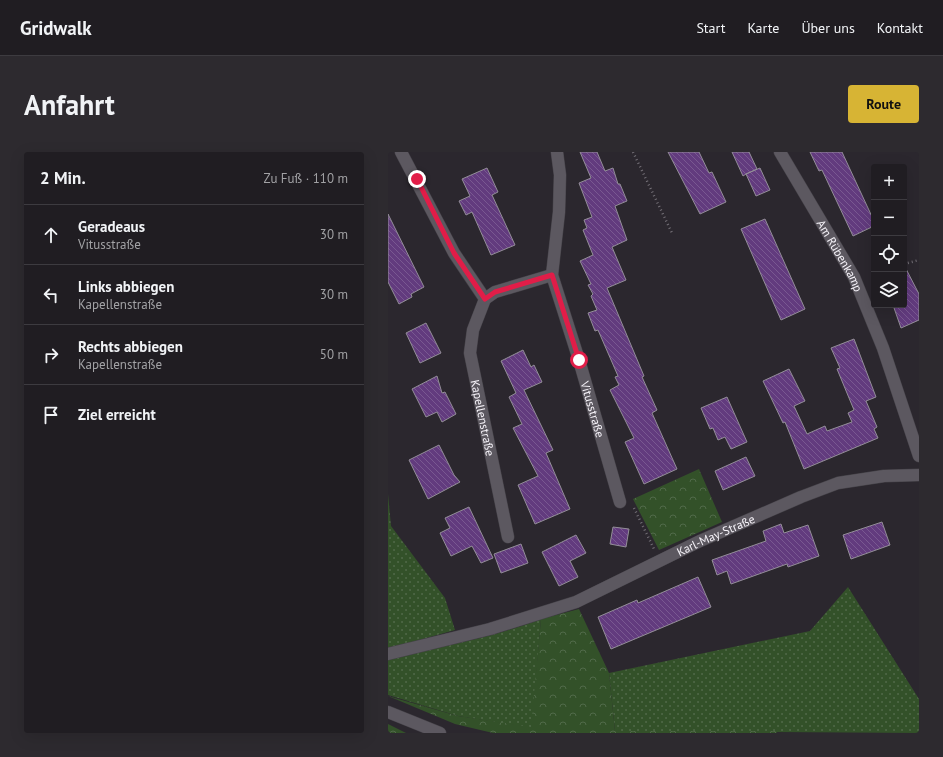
<!DOCTYPE html>
<html lang="de">
<head>
<meta charset="utf-8">
<style>
	:root { --surface:#201d22; --page:#2d2a2f; --text:#f1f3f6; --muted:#a2a2a5; --line:#3d3b40; --accent:#d7b434 }
	body { margin:0; font-family:"PT Sans",sans-serif; background:var(--page); color:var(--text) }
	.controls { position:absolute; right:12px; top:12px; display:grid; overflow:hidden; border-radius:4px; box-shadow:0 4px 16px #0002 }
	.controls button { width:36px; height:36px; display:grid; place-items:center; padding:0; border:0; border-bottom:1px solid var(--line); background:var(--surface); color:var(--text); font:20px sans-serif }
	.stop { position:absolute; width:12px; height:12px; margin:-9px; border:3px solid #e11d48; border-radius:50%; background:#fff }
	.stop.end { background:#e11d48; border-color:#fff; box-shadow:0 1px 4px #0008 }
	.list { margin:0; padding:0; list-style:none }
	h2 { display:flex; justify-content:space-between; align-items:center; height:52px; margin:0; padding:0 16px; font-size:17px }
	h2 small { font-size:13px; font-weight:400; color:var(--muted) }
	.list li { display:grid; grid-template-columns:26px 1fr auto; gap:12px; align-items:center; box-sizing:border-box; height:60px; padding:0 16px; border-top:1px solid var(--line) }
	.list b { display:block; font-size:15px; white-space:nowrap }
	.list p { margin:0; font-size:13px; white-space:nowrap; color:var(--muted) }
	.list em { font-size:13px; font-style:normal; color:var(--muted) }
	.icon { flex:none; width:22px; height:22px; fill:none; stroke:currentColor; stroke-width:2; stroke-linecap:round; stroke-linejoin:round }
	.map { position:relative; flex:none; width:531px; height:581px; overflow:hidden; border-radius:4px }
	header { display:flex; align-items:center; gap:24px; box-sizing:border-box; height:56px; padding:0 20px; background:var(--surface); border-bottom:1px solid var(--line) }
	header strong { font-size:19px }
	nav { display:flex; gap:22px; margin-inline-start:auto; font-size:14px }
	.intro { display:flex; align-items:center; justify-content:space-between; box-sizing:border-box; height:96px; padding:0 24px }
	h1 { margin:0; font-size:28px }
	.button { padding:10px 18px; border-radius:4px; background:var(--accent); color:#111; font-size:14px; font-weight:700 }
	main { display:flex; gap:24px; padding:0 24px }
	aside { flex:1; background:var(--surface); border-radius:4px; box-shadow:0 4px 16px #0002 }
	.map>svg:first-child { display:block }
	.grass { fill:url(#grass-dots) }
	.forest { fill:url(#forest-crowns) }
	.building { fill:url(#building-back-hatch); stroke:#938e98 }
	.lines { fill:none; stroke-linecap:round; stroke-linejoin:round }
	.minor-casing { stroke:#454248; stroke-width:13 }
	.path { stroke:#736f76; stroke-width:2.5; stroke-dasharray:1 3; stroke-linecap:butt }
	.minor { stroke:#5c5860; stroke-width:12 }
	.route { stroke:#e11d48; stroke-width:5 }
	.labels { text-anchor:middle; dominant-baseline:central; stroke-width:3.5; stroke-linejoin:round; paint-order:stroke }
	.street-label { font-size:12px; fill:#f6f3f9; stroke:#2b272e }
</style>
</head>
<body>
<header>
<strong>Gridwalk</strong>
<nav><a>Start</a><a>Karte</a><a>Über uns</a><a>Kontakt</a></nav>
</header>
<div class="intro"><h1>Anfahrt</h1><a class="button">Route</a></div>
<main>
<aside>
<h2>2 Min.<small>Zu Fuß · 110 m</small></h2>
<ul class="list">
<li><svg class="icon" aria-label="ahead" viewBox="0 0 24 24"><path d="M12 20V5M6 11l6-6 6 6"/></svg><div><b>Geradeaus</b><p>Vitusstraße</p></div><em>30 m</em></li>
<li><svg class="icon" aria-label="left" viewBox="0 0 24 24"><path d="M17 20v-9H6M10 6l-5 5 5 5"/></svg><div><b>Links abbiegen</b><p>Kapellenstraße</p></div><em>30 m</em></li>
<li><svg class="icon" aria-label="right" viewBox="0 0 24 24"><path d="M7 20v-9h11M14 6l5 5-5 5"/></svg><div><b>Rechts abbiegen</b><p>Kapellenstraße</p></div><em>50 m</em></li>
<li><svg class="icon" aria-label="arrive" viewBox="0 0 24 24"><path d="M6 21V4h12l-3 4 3 4H6"/></svg><div><b>Ziel erreicht</b></div></li>
</ul>
</aside>
<div class="map">
<svg width="531" height="581" viewBox="0 0 531 581">
	<defs>
		<pattern id="grass-dots" width="8" height="8" patternUnits="userSpaceOnUse"><rect width="8" height="8" fill="#335129"/><path d="M2 2h.1M6 6h.1" fill="none" stroke="#516a49" stroke-width="1.8" stroke-linecap="round"/></pattern>
		<pattern id="forest-crowns" width="20" height="18" patternUnits="userSpaceOnUse"><rect width="20" height="18" fill="#335129"/><path d="M2 6a3 3 0 1 1 6 0M12 15a3 3 0 1 1 6 0" fill="none" stroke="#516a49"/></pattern>
		<pattern id="building-back-hatch" width="6" height="6" patternUnits="userSpaceOnUse"><rect width="6" height="6" fill="#623b7e"/><path d="M-1 5l2 2M0 0l6 6M5-1l2 2" fill="none" stroke="#795891"/></pattern>
	</defs>
	<rect width="100%" height="100%" fill="#2b272e"/>
	<path class="grass" d="M 0,342 L 3,374 L 57,446 L 67,478 L 0,497 Z
		M 460,435 L 531,547 L 531,581 L 227,579 L 221,521 L 422,479 Z
		M 153,467 L 144,576 L 70,564 L 0,543 L 0,506 C 51,495 103,486 153,467 Z"/>
	<path class="forest" d="M 311,317 L 334,370 L 271,398 L 245,347 Z
		M 191,457 L 221,521 L 227,579 L 388,579 L 389,581 L 105,581 L 67,572 L 0,544 L 70,564 L 143,575 L 153,467 Z
		M 0,572 L 18,581 L 0,581 Z"/>
	<path class="building" d="M 192,0 L 209,0 L 217,19 L 225,16 L 230,32 L 232,32 L 239,49 L 227,54 L 239,88 L 224,95 L 238,128 L 219,136 L 256,224 L 254,225 L 269,258 L 264,261 L 289,317 L 256,332 L 237,290 L 246,286 L 222,238 L 231,233 L 227,225 L 230,224 L 210,178 L 207,179 L 200,161 L 209,158 L 203,144 L 205,142 L 200,133 L 203,132 L 192,109 L 205,103 L 195,78 L 199,76 L 196,68 L 204,65 L 191,31 L 203,26 Z
		M 280,0 L 311,0 L 321,21 L 324,20 L 338,50 L 312,62 Z
		M 344,0 L 361,0 L 369,17 L 358,22 L 372,16 L 382,38 L 368,44 L 358,22 L 355,24 Z
		M 422,0 L 454,0 L 486,69 L 486,74 L 465,84 L 434,18 L 431,19 Z
		M 99,16 L 110,40 L 104,43 L 127,93 L 103,103 L 84,60 L 78,63 L 71,49 L 82,44 L 74,27 Z
		M 0,62 L 36,135 L 23,142 L 24,145 L 11,152 L 0,130 Z
		M 377,67 L 417,157 L 393,168 L 353,77 Z
		M 516,113 L 531,142 L 531,168 L 513,176 L 505,153 L 516,153 Z
		M 38,171 L 53,201 L 32,211 L 18,181 Z
		M 466,187 L 488,245 L 478,249 L 489,275 L 486,277 L 490,286 L 416,317 L 397,270 L 395,271 L 375,229 L 401,217 L 417,249 L 406,254 L 419,282 L 437,274 L 439,279 L 464,270 L 460,261 L 466,258 L 449,217 L 452,216 L 443,196 Z
		M 135,198 L 143,215 L 146,213 L 154,230 L 136,238 L 165,298 L 158,301 L 182,357 L 147,372 L 130,333 L 150,324 L 125,276 L 134,272 L 121,245 L 128,241 L 113,209 Z
		M 49,224 L 54,241 L 57,240 L 68,262 L 54,270 L 49,260 L 38,265 L 24,237 Z
		M 339,245 L 359,290 L 343,297 L 337,285 L 330,288 L 325,276 L 322,277 L 313,256 Z
		M 51,293 L 66,323 L 72,330 L 40,347 L 21,308 Z
		M 358,305 L 367,324 L 335,338 L 327,319 Z
		M 81,355 L 105,406 L 93,411 L 84,394 L 63,404 L 52,381 L 62,376 L 57,366 Z
		M 494,370 L 502,393 L 463,407 L 455,383 Z
		M 393,372 L 396,381 L 420,373 L 431,404 L 400,415 L 399,412 L 343,432 L 339,419 L 329,423 L 324,408 L 378,389 L 375,379 Z
		M 225,375 L 241,377 L 238,395 L 222,392 Z
		M 188,383 L 198,401 L 182,409 L 190,425 L 171,434 L 154,400 Z
		M 133,392 L 140,411 L 113,421 L 106,402 Z
		M 310,425 L 323,455 L 223,497 L 210,465 L 249,448 L 250,451 Z"/>
	<g class="lines">
		<defs>
			<g id="minor">
				<path id="s1" d="M 13,0 L 66,101 L 97,147 L 85,178 L 82,201 L 120,385"/>
				<path id="s2" d="M 169,0 L 172,23 L 171,60 L 164,123 L 191,208 L 232,350"/>
				<path id="s3" d="M 392,0 L 466,125 L 495,196 L 531,304"/>
				<path d="M 97,147 L 107,140 L 164,123"/>
				<path id="s4" d="M 0,502 L 102,477 L 188,450 L 312,389 L 413,345 L 450,331 L 496,324 L 531,323"/>
				<path d="M 0,560 L 52,581"/>
			</g>
		</defs>
		<use href="#minor" class="minor-casing"/>
		<path class="path" d="M 245,0 L 284,81
			M 516,112 L 531,108
			M 246,356 L 266,397"/>
		<use href="#minor" class="minor"/>
	</g>
	<g class="lines">
		<path class="route" d="M 29,27 L 66,101 L 97,147 L 107,140 L 164,123 L 191,208"/>
	</g>
	<g class="labels">
		<g class="street-label">
			<text stroke="none"><textPath href="#s3" startOffset="120">Am Rübenkamp</textPath></text>
			<text stroke="none"><textPath href="#s2" startOffset="264">Vitusstraße</textPath></text>
			<text stroke="none"><textPath href="#s1" startOffset="292">Kapellenstraße</textPath></text>
			<text stroke="none"><textPath href="#s4" startOffset="350">Karl-May-Straße</textPath></text>
		</g>
	</g>
</svg>
<div class="controls">
<button>+</button>
<button>−</button>
<button><svg class="icon" aria-label="locate" viewBox="0 0 24 24"><circle cx="12" cy="12" r="6"/><path d="M12 2v4M12 18v4M2 12h4M18 12h4"/></svg></button>
<button><svg class="icon" aria-label="layers" viewBox="0 0 24 24"><path d="M12 4l9 5-9 5-9-5zM3 14l9 5 9-5"/></svg></button>
</div>
<div class="stop" style="left:191px;top:208px"></div>
<div class="stop end" style="left:29px;top:27px"></div>
</div>
</main>
</body>
</html>
